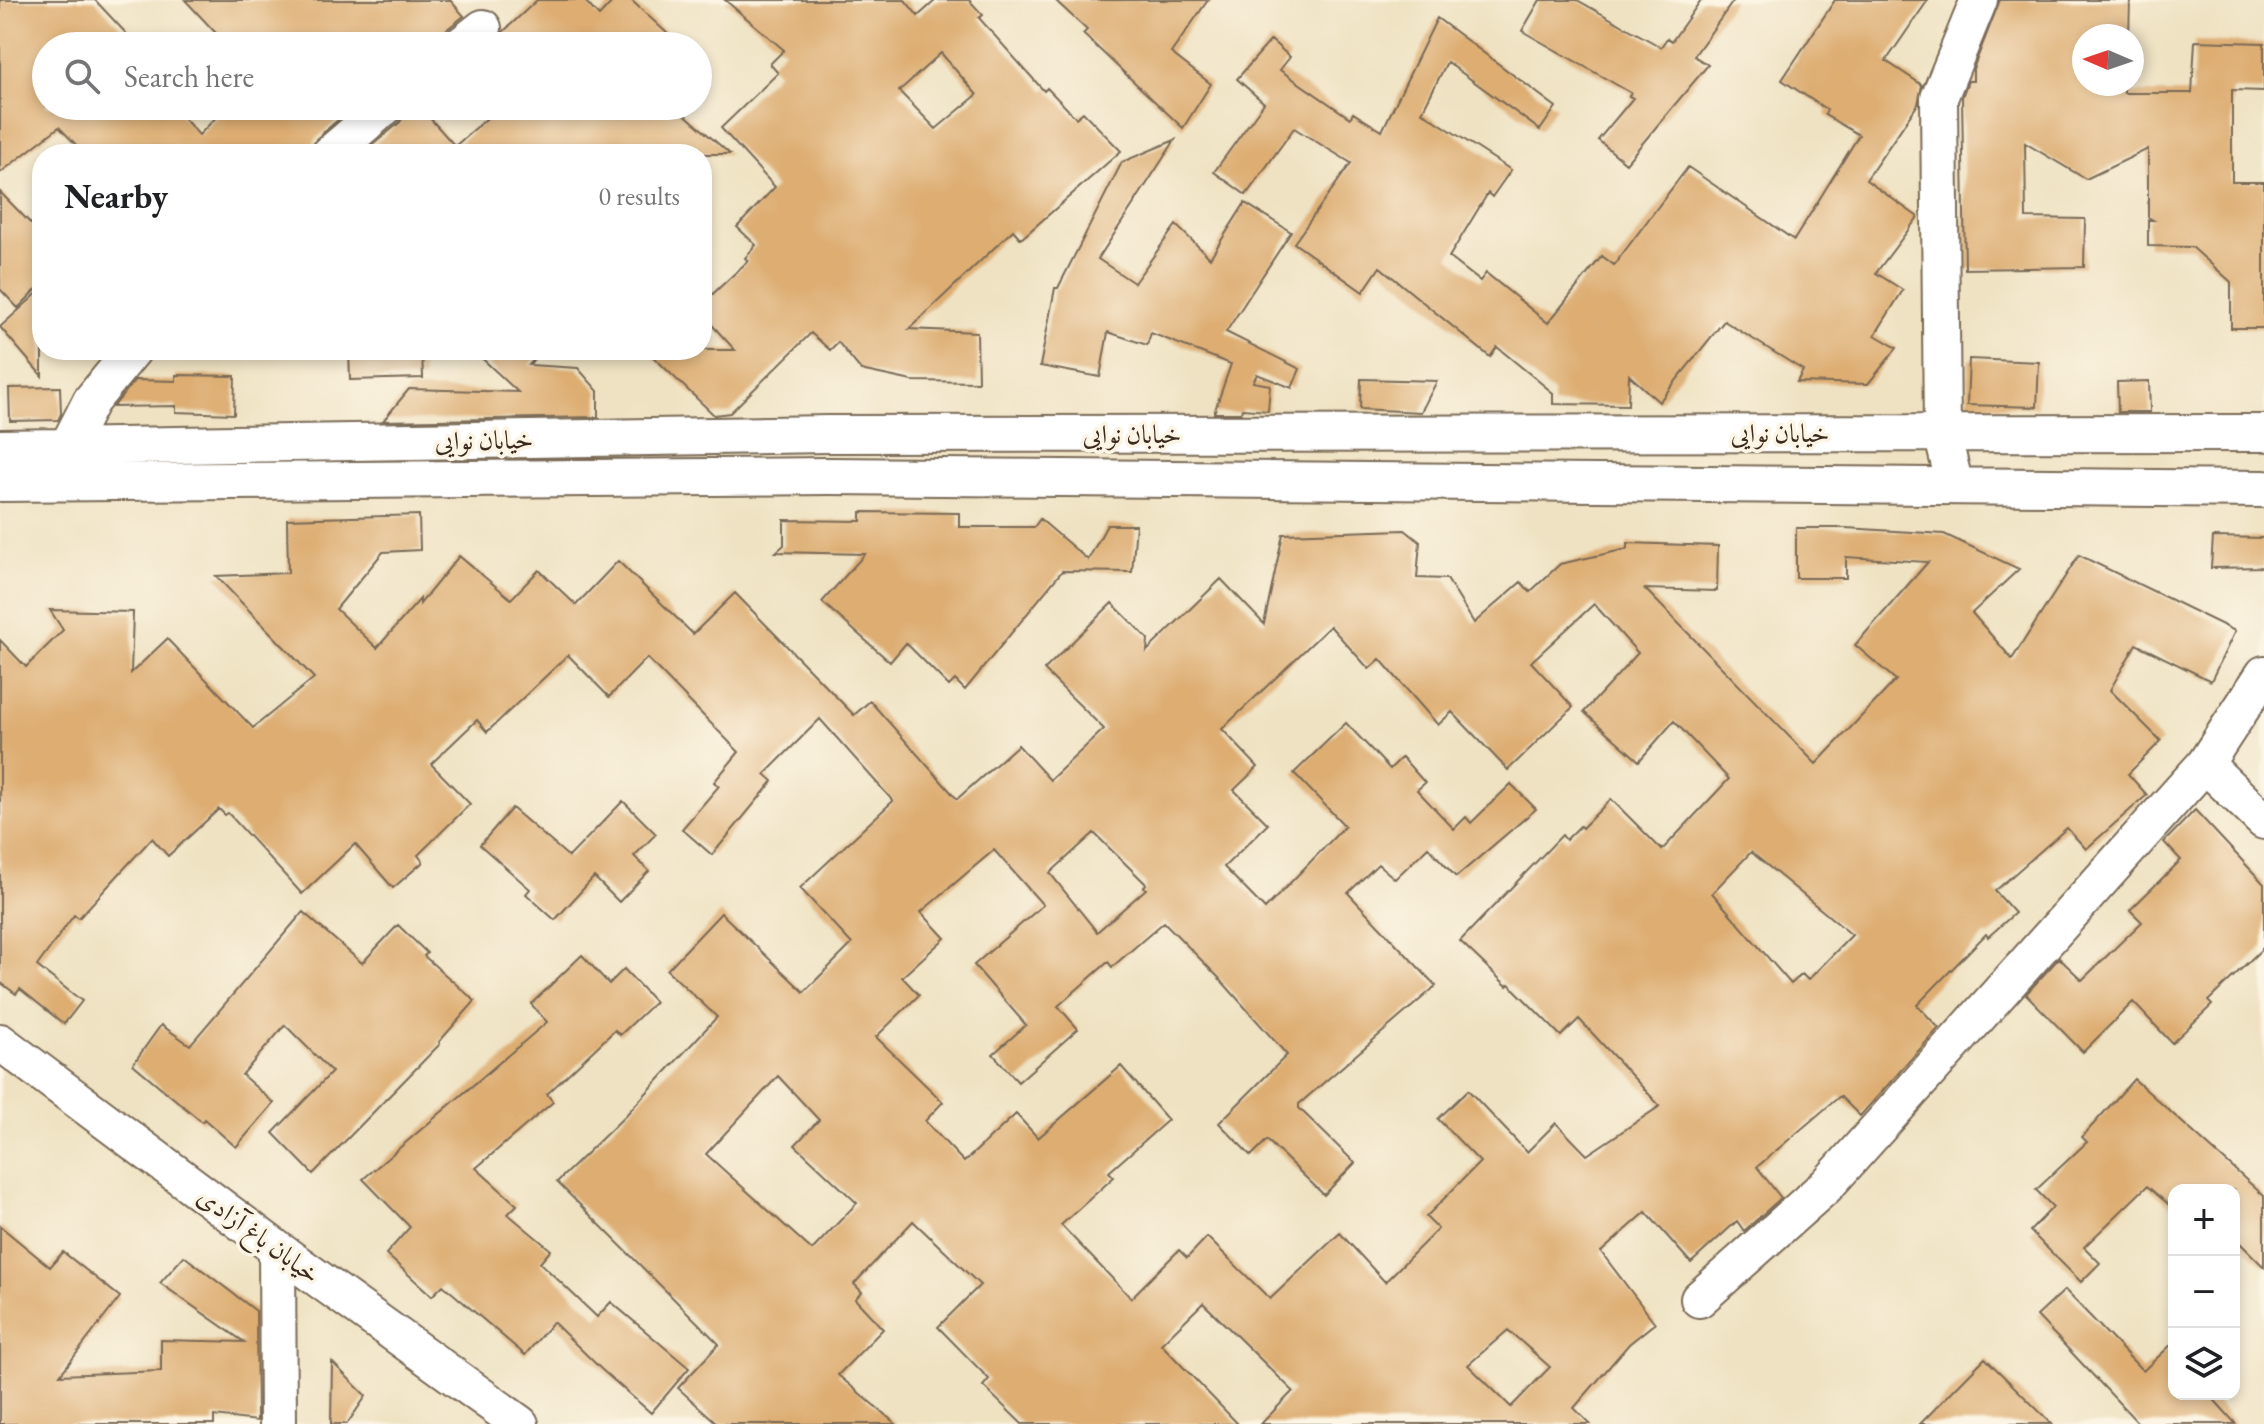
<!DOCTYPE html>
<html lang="en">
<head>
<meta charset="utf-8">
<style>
	:root { --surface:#fff; --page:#f2f2f2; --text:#202124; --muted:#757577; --line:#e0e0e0 }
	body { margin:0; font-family:"EB Garamond",Amiri,serif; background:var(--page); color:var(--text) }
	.controls { position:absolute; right:24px; bottom:24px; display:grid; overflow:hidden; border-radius:16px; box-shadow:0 4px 12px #0003 }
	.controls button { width:72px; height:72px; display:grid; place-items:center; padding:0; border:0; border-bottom:2px solid var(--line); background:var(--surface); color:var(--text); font:40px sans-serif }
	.compass { position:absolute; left:2072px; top:24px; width:72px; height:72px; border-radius:50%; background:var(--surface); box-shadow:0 4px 12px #0003; rotate:272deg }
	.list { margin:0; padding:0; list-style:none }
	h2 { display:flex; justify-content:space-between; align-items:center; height:104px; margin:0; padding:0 32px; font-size:34px }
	h2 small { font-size:26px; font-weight:400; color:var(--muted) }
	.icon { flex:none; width:44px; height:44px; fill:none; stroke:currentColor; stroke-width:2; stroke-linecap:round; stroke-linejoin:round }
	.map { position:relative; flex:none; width:2264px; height:1424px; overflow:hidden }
	.search { position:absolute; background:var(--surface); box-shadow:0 4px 12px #0003; left:32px; top:32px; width:680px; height:88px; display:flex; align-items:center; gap:20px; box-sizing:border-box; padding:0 28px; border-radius:44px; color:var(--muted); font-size:30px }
	.panel { position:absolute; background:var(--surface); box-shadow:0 4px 12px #0003; left:32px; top:144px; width:680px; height:216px; border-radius:32px }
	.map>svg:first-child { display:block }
	.building { fill:#ddad72; fill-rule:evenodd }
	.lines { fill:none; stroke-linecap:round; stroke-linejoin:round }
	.minor-casing { stroke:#7a6a57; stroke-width:40 }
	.minor { stroke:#fff; stroke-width:36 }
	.labels { text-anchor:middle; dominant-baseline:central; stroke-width:7; stroke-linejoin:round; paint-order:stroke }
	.street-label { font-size:26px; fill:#3b2a1e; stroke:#fcf5e5 }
</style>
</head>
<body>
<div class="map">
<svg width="2264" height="1424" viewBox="0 0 2264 1424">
	<rect width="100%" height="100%" fill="#fcf5e5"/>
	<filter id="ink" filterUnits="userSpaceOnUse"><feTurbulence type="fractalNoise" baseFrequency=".0125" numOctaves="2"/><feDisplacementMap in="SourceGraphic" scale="16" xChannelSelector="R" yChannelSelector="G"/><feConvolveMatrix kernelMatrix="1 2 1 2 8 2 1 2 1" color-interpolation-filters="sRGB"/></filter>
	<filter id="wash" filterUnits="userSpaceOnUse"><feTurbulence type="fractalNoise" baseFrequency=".006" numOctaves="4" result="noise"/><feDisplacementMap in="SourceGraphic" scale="32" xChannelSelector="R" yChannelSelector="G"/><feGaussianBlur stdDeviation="1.8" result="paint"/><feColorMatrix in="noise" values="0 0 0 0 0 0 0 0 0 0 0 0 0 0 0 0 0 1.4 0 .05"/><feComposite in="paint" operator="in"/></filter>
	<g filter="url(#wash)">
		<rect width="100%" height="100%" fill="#efe2c2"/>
		<g id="blocks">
			<path class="building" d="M 0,0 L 95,0 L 138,46 L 46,46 L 46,106 L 173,106 L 199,135 L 227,106 L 327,106 L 339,119 L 316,139 L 310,154 L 85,154 L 59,127 L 0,173 Z
				M 185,0 L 450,0 L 464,16 L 446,30 L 441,37 L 439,46 L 228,46 Z
				M 537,0 L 584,0 L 599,16 L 614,0 L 631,0 L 681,46 L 494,46 L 503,32 Z
				M 725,0 L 905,0 L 918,16 L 936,0 L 969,0 L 983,15 L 979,18 L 1044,91 L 1047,88 L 1076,118 L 1083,112 L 1121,151 L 1021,239 L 1013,230 L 909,329 L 977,332 L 978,382 L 912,381 L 861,370 L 838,342 L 830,350 L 811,333 L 730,413 L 714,415 L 646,350 L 735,350 L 702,314 L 702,304 L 748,261 L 745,258 L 756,245 L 737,227 L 775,187 L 721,128 L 778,73 L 770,64 L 784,50 ZM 941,53 L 977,95 L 936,129 L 899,91 Z
				M 1055,0 L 1208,0 L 1171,53 L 1211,84 L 1183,128 L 1083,34 L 1087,30 Z
				M 1540,0 L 1577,0 L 1661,47 L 1667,38 L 1672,41 L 1701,0 L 1734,0 L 1694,56 L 1708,65 L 1626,163 L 1598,140 L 1633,98 L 1629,96 L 1631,93 L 1522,31 Z
				M 1835,0 L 1928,0 L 1886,61 L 1922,85 L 1918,104 L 1866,180 L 1918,217 L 1876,273 L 1903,290 L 1875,335 L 1897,348 L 1868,384 L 1797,382 L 1803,370 L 1724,321 L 1659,402 L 1629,375 L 1628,405 L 1553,404 L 1553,393 L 1497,347 L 1490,357 L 1380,267 L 1363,292 L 1294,243 L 1351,163 L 1294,128 L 1246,195 L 1214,172 L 1264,103 L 1237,79 L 1271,40 L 1290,57 L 1280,70 L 1350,118 L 1353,113 L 1382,131 L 1437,18 L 1556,107 L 1540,130 L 1447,62 L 1422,112 L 1511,170 L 1492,197 L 1488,193 L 1449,257 L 1480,281 L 1486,273 L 1548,323 L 1602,256 L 1614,265 L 1688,167 L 1794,240 L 1859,135 L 1825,115 L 1827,110 L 1782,80 Z
				M 2000,0 L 2130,0 L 2129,36 L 2084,36 L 2084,84 L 2124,84 L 2124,93 L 2192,93 L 2195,41 L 2264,43 L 2264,91 L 2232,90 L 2232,182 L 2264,182 L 2264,328 L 2231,328 L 2231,282 L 2192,247 L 2148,246 L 2148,220 L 2153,220 L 2148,217 L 2148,149 L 2086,179 L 2025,143 L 2026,218 L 2085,219 L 2084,267 L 1965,269 L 1962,97 L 1968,81 L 1973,81 L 1973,69 Z
				M 406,106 L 419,106 L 455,146 L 501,106 L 675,106 L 730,154 L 362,154 L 400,122 L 405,114 Z
				M 1175,140 L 1098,259 L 1134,283 L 1176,225 L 1210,258 L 1245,203 L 1291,232 L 1226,332 L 1300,369 L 1292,388 L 1257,374 L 1253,382 L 1270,385 L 1268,411 L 1242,409 L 1241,413 L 1214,413 L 1231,364 L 1151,333 L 1147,345 L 1108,332 L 1100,377 L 1040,366 L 1055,288 L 1058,288 L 1122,162 Z
				M 0,192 L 42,235 L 42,284 L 18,308 L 0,289 Z
				M 42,289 L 42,376 L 0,327 Z
				M 349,350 L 422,350 L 423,378 L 350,380 Z
				M 473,350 L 542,350 L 529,365 L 578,368 L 598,391 L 598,417 L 383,421 L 409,389 L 518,392 Z
				M 1969,359 L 2039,362 L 2037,407 L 1967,405 Z
				M 176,375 L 235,376 L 234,414 L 176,412 L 176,406 L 113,407 L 135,380 L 176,381 Z
				M 1361,379 L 1437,381 L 1421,412 L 1360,409 Z
				M 2149,381 L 2150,412 L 2118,412 L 2117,382 Z
				M 60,387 L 61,414 L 58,420 L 10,421 L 9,388 Z
				M 861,512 L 959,513 L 959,527 L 1034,527 L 1040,519 L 1088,560 L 1107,525 L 1136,525 L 1132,572 L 1062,571 L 965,690 L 955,680 L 949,686 L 906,643 L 890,662 L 822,602 L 865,554 L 776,552 L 784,545 L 784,520 L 861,521 Z
				M 419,515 L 420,550 L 383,552 L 336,609 L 377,648 L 420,599 L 420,604 L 459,556 L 511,599 L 539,570 L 576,605 L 618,561 L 693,634 L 735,593 L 854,715 L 870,701 L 957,799 L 1018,745 L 1050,780 L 1104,729 L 1044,670 L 1112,603 L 1148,639 L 1147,651 L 1221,579 L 1264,624 L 1283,534 L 1405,530 L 1420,542 L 1417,578 L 1447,579 L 1474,623 L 1521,582 L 1530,592 L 1560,564 L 1627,549 L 1627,543 L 1718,546 L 1717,591 L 1645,589 L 1816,764 L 1896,680 L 1855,645 L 1928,562 L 1846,557 L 1846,578 L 1796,578 L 1796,528 L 1846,528 L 1944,534 L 2019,569 L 1972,613 L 2012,659 L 2079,555 L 2235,631 L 2211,681 L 2136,644 L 2110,690 L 2161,741 L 2128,774 L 2147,795 L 2086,849 L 2067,828 L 1995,891 L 2015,913 L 1988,937 L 1986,934 L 1917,1005 L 1939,1028 L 1860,1116 L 1840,1096 L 1757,1167 L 1781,1198 L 1744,1231 L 1737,1221 L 1691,1263 L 1646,1212 L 1601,1252 L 1655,1323 L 1629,1344 L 1574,1408 L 1590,1424 L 1261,1424 L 1293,1391 L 1203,1303 L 1161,1344 L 1238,1424 L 1022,1424 L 983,1386 L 989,1379 L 938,1327 L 980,1285 L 913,1221 L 854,1284 L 862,1292 L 855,1299 L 883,1329 L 838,1375 L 896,1424 L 718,1424 L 678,1388 L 719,1344 L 557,1182 L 624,1117 L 717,1017 L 667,970 L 721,913 L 804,992 L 852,944 L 800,888 L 893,801 L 820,719 L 765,774 L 773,781 L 712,855 L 682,829 L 719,786 L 714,782 L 739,752 L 647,658 L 609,697 L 568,655 L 487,732 L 477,720 L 431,764 L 470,804 L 418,855 L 423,862 L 393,888 L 355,844 L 302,894 L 228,813 L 225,815 L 219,809 L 168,856 L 152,838 L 79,918 L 74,915 L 37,966 L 82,1001 L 64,1024 L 20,989 L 16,994 L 0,982 L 0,640 L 26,667 L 63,630 L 50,610 L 133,612 L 131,673 L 167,639 L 253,728 L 314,678 L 216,576 L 288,573 L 287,519 ZM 1594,604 L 1638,653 L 1584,712 L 1639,761 L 1674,721 L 1729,779 L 1662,850 L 1611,799 L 1582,828 L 1580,826 L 1566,840 L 1562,835 L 1460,941 L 1507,986 L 1509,984 L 1561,1036 L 1579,1019 L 1660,1106 L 1587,1155 L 1556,1123 L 1527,1152 L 1468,1090 L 1438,1119 L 1480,1162 L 1426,1217 L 1438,1229 L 1385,1282 L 1340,1233 L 1270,1299 L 1207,1237 L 1187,1258 L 1179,1250 L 1131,1298 L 1061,1225 L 1114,1177 L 1109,1172 L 1168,1120 L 1121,1066 L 1038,1138 L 1016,1114 L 964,1162 L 925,1121 L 943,1102 L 876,1037 L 919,995 L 902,977 L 945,938 L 921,912 L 994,850 L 1043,905 L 974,965 L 1026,1025 L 993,1054 L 1018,1082 L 1078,1029 L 1058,1006 L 1108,962 L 1112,967 L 1164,922 L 1219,978 L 1287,1055 L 1219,1123 L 1251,1156 L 1267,1140 L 1324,1195 L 1355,1163 L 1299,1108 L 1299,1104 L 1436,986 L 1348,893 L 1378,864 L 1395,879 L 1428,847 L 1456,877 L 1536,809 L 1511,784 L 1471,823 L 1466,817 L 1454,829 L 1417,790 L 1425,783 L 1402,757 L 1390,769 L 1346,723 L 1294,773 L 1345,826 L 1265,909 L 1224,867 L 1268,824 L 1234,790 L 1258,767 L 1222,729 L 1330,626 L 1369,669 L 1380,659 L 1438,725 L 1452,712 L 1508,770 L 1573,707 L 1531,662 ZM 1094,833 L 1146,884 L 1144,887 L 1146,889 L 1097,932 L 1050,873 ZM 1751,852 L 1852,935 L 1808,980 L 1802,974 L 1791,984 L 1712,893 ZM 778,1076 L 819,1120 L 795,1145 L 857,1203 L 812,1250 L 706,1154 ZM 1508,1330 L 1550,1367 L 1511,1407 L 1468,1365 Z
				M 2213,537 L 2264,538 L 2264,567 L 2211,568 Z
				M 623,801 L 656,834 L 634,856 L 649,871 L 619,902 L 594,877 L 555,920 L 526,894 L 530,889 L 480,845 L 512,808 L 569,857 Z
				M 2195,810 L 2264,884 L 2264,947 L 2208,1001 L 2212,1005 L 2172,1043 L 2133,1002 L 2083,1052 L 2026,994 L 2059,958 L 2082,980 L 2142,922 L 2130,910 L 2181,860 L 2164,842 Z
				M 303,912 L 362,963 L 398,925 L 427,953 L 424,956 L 475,1001 L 439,1042 L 440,1044 L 313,1174 L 273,1133 L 332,1072 L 285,1025 L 242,1075 L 274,1103 L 236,1147 L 204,1119 L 202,1122 L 133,1064 L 161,1025 L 190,1045 Z
				M 582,955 L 609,984 L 624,969 L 655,1002 L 620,1035 L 615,1030 L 547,1094 L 553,1102 L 476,1168 L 517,1205 L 508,1214 L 551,1250 L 540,1263 L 553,1275 L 597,1317 L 611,1302 L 689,1368 L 651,1413 L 601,1369 L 553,1322 L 525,1355 L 443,1285 L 432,1296 L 386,1254 L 410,1227 L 363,1179 L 547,1022 L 531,1004 Z
				M 2134,1079 L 2264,1196 L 2264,1267 L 2234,1237 L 2234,1190 L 2174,1190 L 2174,1209 L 2147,1186 L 2084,1247 L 2100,1263 L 2081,1282 L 2030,1231 L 2053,1207 L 2036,1190 L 2087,1142 L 2082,1137 Z
				M 0,1226 L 50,1267 L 63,1252 L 120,1297 L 60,1375 L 161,1371 L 161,1340 L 244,1342 L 160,1283 L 184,1256 L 256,1311 L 257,1421 L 214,1416 L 214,1424 L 0,1424 Z
				M 2065,1290 L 2143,1371 L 2174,1342 L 2174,1394 L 2209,1394 L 2236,1424 L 2139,1424 L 2037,1316 Z
				M 1985,1358 L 2052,1424 L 1920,1424 Z
				M 332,1362 L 366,1396 L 347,1424 L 331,1424 Z"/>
		</g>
	</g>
	<g filter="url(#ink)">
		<use href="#blocks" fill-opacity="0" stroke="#7a6a57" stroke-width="2"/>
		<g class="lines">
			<defs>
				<path id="minor" d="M 460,46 L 483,28
					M 330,154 L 386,106
					M 68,446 L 91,401 L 133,350
					M 0,448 L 829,434 L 2264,433
					M 0,483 L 828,476 L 2264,489
					M 1955,486 L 1942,433 L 1939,98 L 1979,0
					M 2205,764 L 2264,821
					M 0,1042 L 277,1249 L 520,1424
					M 277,1249 L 278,1424
					M 1699,1299 L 1827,1185 L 2205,764 L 2264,674"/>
			</defs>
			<use href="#minor" class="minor-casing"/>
			<use href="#minor" class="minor"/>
		</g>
	</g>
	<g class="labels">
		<g class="street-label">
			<text x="1780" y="433">خیابان نوایی</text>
			<text x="1132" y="434">خیابان نوایی</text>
			<text transform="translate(484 440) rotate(-1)">خیابان نوایی</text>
			<text transform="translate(259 1235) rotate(36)">خیابان باغ آزادی</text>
		</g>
	</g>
</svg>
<div class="controls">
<button>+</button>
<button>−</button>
<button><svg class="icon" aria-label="layers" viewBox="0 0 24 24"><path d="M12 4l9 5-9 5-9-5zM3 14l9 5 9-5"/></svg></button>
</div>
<svg class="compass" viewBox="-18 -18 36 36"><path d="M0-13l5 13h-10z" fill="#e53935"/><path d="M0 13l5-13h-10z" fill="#757577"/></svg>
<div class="search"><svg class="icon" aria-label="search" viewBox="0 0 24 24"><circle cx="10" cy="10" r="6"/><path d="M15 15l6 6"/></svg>Search here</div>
<section class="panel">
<h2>Nearby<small>0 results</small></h2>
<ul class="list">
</ul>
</section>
</div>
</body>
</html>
